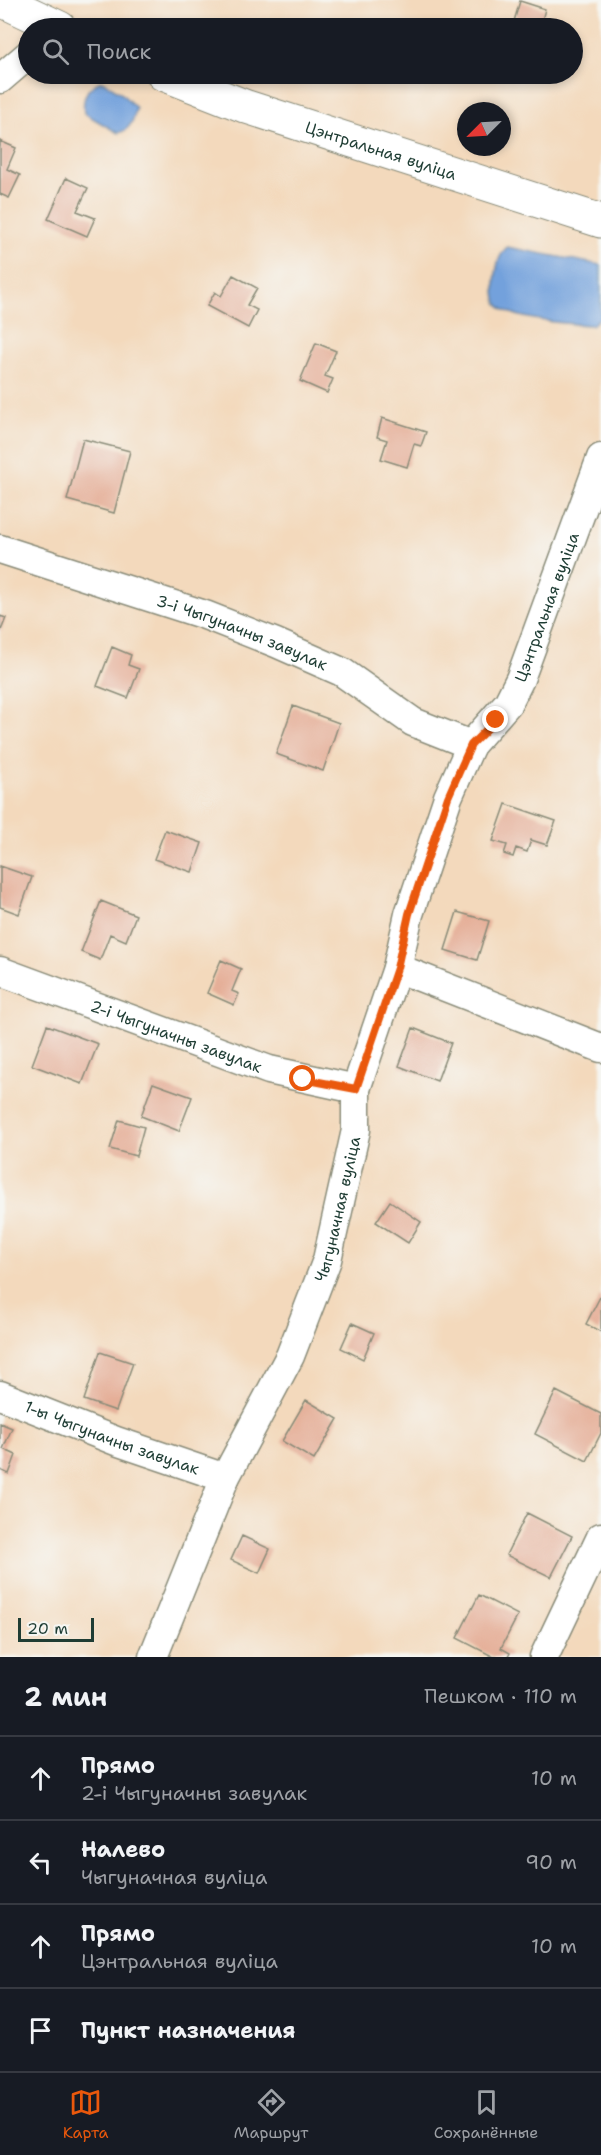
<!DOCTYPE html>
<html lang="ru">
<head>
<meta charset="utf-8">
<style>
	:root { --surface:#171b24; --page:#242831; --text:#f1f3f6; --muted:#9ea1a6; --line:#363941; --accent:#ea580c }
	body { margin:0; font-family:"Shantell Sans",sans-serif; background:var(--page); color:var(--text) }
	.compass { position:absolute; left:457px; top:102px; width:54px; height:54px; border-radius:50%; background:var(--surface); box-shadow:0 3px 9px #0003; rotate:246deg }
	.scale { position:absolute; left:18px; bottom:15px; width:76px; box-sizing:border-box; padding-left:6px; border:3px solid #1f3d34; border-top:0; font-size:16px; line-height:21px; white-space:nowrap; color:#1f3d34; -webkit-text-stroke:4px #f6f6f2; paint-order:stroke }
	.stop { position:absolute; width:18px; height:18px; margin:-14px; border:4px solid #ea580c; border-radius:50%; background:#fff }
	.stop.end { background:#ea580c; border-color:#fff; box-shadow:0 2px 6px #0008 }
	.list { margin:0; padding:0; list-style:none }
	h2 { display:flex; justify-content:space-between; align-items:center; height:78px; margin:0; padding:0 24px; font-size:26px }
	h2 small { font-size:20px; font-weight:400; color:var(--muted) }
	.list li { display:grid; grid-template-columns:39px 1fr auto; gap:18px; align-items:center; box-sizing:border-box; height:84px; padding:0 24px; border-top:2px solid var(--line) }
	.list b { display:block; font-size:22px; white-space:nowrap }
	.list p { margin:0; font-size:20px; white-space:nowrap; color:var(--muted) }
	.list em { font-size:20px; font-style:normal; color:var(--muted) }
	.icon { flex:none; width:33px; height:33px; fill:none; stroke:currentColor; stroke-width:2; stroke-linecap:round; stroke-linejoin:round }
	.map { position:relative; flex:none; width:601px; height:1657px; overflow:hidden }
	.search { position:absolute; background:var(--surface); box-shadow:0 3px 9px #0003; left:18px; right:18px; top:18px; height:66px; display:flex; align-items:center; gap:15px; box-sizing:border-box; padding:0 21px; border-radius:33px; color:var(--muted); font-size:22px }
	.sheet { height:414px; background:var(--surface) }
	nav { display:flex; justify-content:space-around; align-items:center; box-sizing:border-box; height:84px; border-top:2px solid var(--line); background:var(--surface); font-size:16px; color:var(--muted) }
	nav a { display:grid; justify-items:center; gap:3px }
	nav .on { color:var(--accent) }
	.map>svg:first-child { display:block }
	.water { fill:#73a1dc; stroke:#496f88; stroke-width:1.5 }
	.building { fill:#e5af98 }
	.lines { fill:none; stroke-linecap:round; stroke-linejoin:round }
	.minor-casing { stroke:#898b78; stroke-width:31 }
	.tertiary-casing { stroke:#898b78; stroke-width:35 }
	.minor { stroke:#fff; stroke-width:28 }
	.tertiary { stroke:#fff; stroke-width:33 }
	.route { stroke:#ea580c; stroke-width:8 }
	.labels { text-anchor:middle; dominant-baseline:central; stroke-width:5; stroke-linejoin:round; paint-order:stroke }
	.street-label { font-size:16px; fill:#1f3d34; stroke:#f6f6f2 }
</style>
</head>
<body>
<div class="map">
<svg width="601" height="1657" viewBox="0 0 601 1657">
	<rect width="100%" height="100%" fill="#f6f6f2"/>
	<filter id="ink" filterUnits="userSpaceOnUse"><feTurbulence type="fractalNoise" baseFrequency=".0167" numOctaves="2"/><feDisplacementMap in="SourceGraphic" scale="12" xChannelSelector="R" yChannelSelector="G"/><feConvolveMatrix kernelMatrix="1 2 1 2 8 2 1 2 1" color-interpolation-filters="sRGB"/></filter>
	<filter id="wash" filterUnits="userSpaceOnUse"><feTurbulence type="fractalNoise" baseFrequency=".008" numOctaves="4" result="noise"/><feDisplacementMap in="SourceGraphic" scale="24" xChannelSelector="R" yChannelSelector="G"/><feGaussianBlur stdDeviation="1.35" result="paint"/><feColorMatrix in="noise" values="0 0 0 0 0 0 0 0 0 0 0 0 0 0 0 0 0 1.4 0 .05"/><feComposite in="paint" operator="in"/></filter>
	<g filter="url(#wash)">
		<rect width="100%" height="100%" fill="#f3d9bc"/>
		<path class="water" d="M 102,81 L 120,92 L 136,108 C 134,120 130,130 118,133 L 84,113 C 82,98 87,86 102,81 Z
			M 507,247 L 601,265 L 601,317 L 592,325 C 573,324 509,321 498,304 C 494,297 495,288 495,281 C 497,266 497,258 507,247 Z"/>
		<g id="blocks">
			<path class="building" d="M 520,1 L 545,9 L 540,28 L 512,28 Z
				M 0,141 L 16,148 L 7,169 L 20,175 L 9,198 L 0,194 Z
				M 66,178 L 88,188 L 77,211 L 95,218 L 87,236 L 48,219 Z
				M 233,275 L 257,288 L 247,305 L 257,310 L 248,328 L 207,306 L 215,292 L 221,296 Z
				M 316,343 L 336,351 L 325,376 L 333,379 L 327,393 L 300,381 Z
				M 382,418 L 426,432 L 421,446 L 414,444 L 407,467 L 381,459 L 387,440 L 377,437 Z
				M 83,439 L 130,451 L 114,513 L 67,500 Z
				M 0,616 L 6,618 L 0,633 Z
				M 112,647 L 131,655 L 128,665 L 139,669 L 128,698 L 97,686 Z
				M 293,706 L 339,723 L 323,771 L 276,754 Z
				M 506,804 L 556,821 L 547,845 L 531,840 L 527,852 L 516,848 L 513,857 L 504,854 L 507,845 L 493,841 Z
				M 165,830 L 202,843 L 192,872 L 154,859 Z
				M 0,866 L 32,877 L 19,914 L 0,907 Z
				M 101,901 L 136,915 L 126,941 L 110,934 L 100,960 L 81,952 Z
				M 457,912 L 489,921 L 477,960 L 445,950 Z
				M 221,960 L 241,969 L 232,991 L 239,994 L 234,1005 L 207,993 Z
				M 47,1025 L 98,1044 L 82,1084 L 32,1065 Z
				M 413,1028 L 451,1043 L 437,1081 L 399,1066 Z
				M 153,1083 L 192,1097 L 179,1131 L 141,1116 Z
				M 119,1120 L 144,1127 L 136,1156 L 110,1149 Z
				M 390,1201 L 421,1222 L 408,1243 L 376,1222 Z
				M 601,1295 L 601,1332 L 586,1324 Z
				M 352,1323 L 374,1333 L 363,1359 L 341,1348 Z
				M 100,1352 L 133,1363 L 116,1411 L 84,1400 Z
				M 556,1391 L 601,1414 L 601,1433 L 587,1461 L 535,1434 Z
				M 306,1400 L 338,1419 L 314,1460 L 282,1441 Z
				M 0,1423 L 12,1428 L 3,1449 L 16,1455 L 9,1474 L 0,1470 Z
				M 527,1513 L 572,1536 L 551,1577 L 506,1555 Z
				M 242,1536 L 270,1549 L 259,1573 L 231,1560 Z
				M 479,1595 L 518,1615 L 501,1648 L 510,1653 L 508,1657 L 494,1657 L 457,1638 Z"/>
		</g>
	</g>
	<g filter="url(#ink)">
		<use href="#blocks" fill-opacity="0" stroke="#898b78" stroke-width="1.5"/>
		<g class="lines">
			<defs>
				<g id="minor">
					<path d="M 0,79 L 28,55"/>
					<path id="s1" d="M 0,549 L 205,615 L 276,643 L 342,672 L 413,722 L 471,745"/>
					<path d="M 397,968 L 601,1048"/>
					<path id="s2" d="M 0,971 L 269,1070 L 356,1089"/>
					<path id="s3" d="M 0,1395 L 116,1441 L 225,1478"/>
					<path id="s4" d="M 153,1657 L 225,1478 L 290,1356 L 327,1260 L 356,1130 L 356,1089 L 397,968 L 409,914 L 448,797 L 471,745 L 508,703 L 520,679 L 601,458"/>
					<path d="M 544,1657 L 601,1537"/>
				</g>
				<g id="tertiary">
					<path d="M 1,0 L 60,28"/>
					<path id="s5" d="M 163,74 L 247,107 L 601,221"/>
				</g>
			</defs>
			<use href="#minor" class="minor-casing"/>
			<use href="#tertiary" class="tertiary-casing"/>
			<use href="#minor" class="minor"/>
			<use href="#tertiary" class="tertiary"/>
		</g>
	</g>
	<g class="lines" filter="url(#ink)">
		<path class="route" d="M 303,1079 L 356,1089 L 397,968 L 409,914 L 448,797 L 471,745 L 496,720"/>
	</g>
	<g class="labels">
		<g class="street-label">
			<text stroke="none"><textPath href="#s5" startOffset="231">Цэнтральная вуліца</textPath></text>
			<text stroke="none"><textPath href="#s4" startOffset="1131">Цэнтральная вуліца</textPath></text>
			<text stroke="none"><textPath href="#s1" startOffset="256">3-і Чыгуначны завулак</textPath></text>
			<text stroke="none"><textPath href="#s2" startOffset="188">2-і Чыгуначны завулак</textPath></text>
			<text stroke="none"><textPath href="#s4" startOffset="486">Чыгуначная вуліца</textPath></text>
			<text stroke="none"><textPath href="#s3" startOffset="120">1-ы Чыгуначны завулак</textPath></text>
		</g>
	</g>
</svg>
<svg class="compass" viewBox="-18 -18 36 36"><path d="M0-13l5 13h-10z" fill="#e53935"/><path d="M0 13l5-13h-10z" fill="#9ea1a6"/></svg>
<div class="scale">20 m</div>
<div class="stop" style="left:303px;top:1079px"></div>
<div class="stop end" style="left:496px;top:720px"></div>
<div class="search"><svg class="icon" aria-label="search" viewBox="0 0 24 24"><circle cx="10" cy="10" r="6"/><path d="M15 15l6 6"/></svg>Поиск</div>
</div>
<section class="sheet">
<h2>2 мин<small>Пешком · 110 m</small></h2>
<ul class="list">
<li><svg class="icon" aria-label="ahead" viewBox="0 0 24 24"><path d="M12 20V5M6 11l6-6 6 6"/></svg><div><b>Прямо</b><p>2-і Чыгуначны завулак</p></div><em>10 m</em></li>
<li><svg class="icon" aria-label="left" viewBox="0 0 24 24"><path d="M17 20v-9H6M10 6l-5 5 5 5"/></svg><div><b>Налево</b><p>Чыгуначная вуліца</p></div><em>90 m</em></li>
<li><svg class="icon" aria-label="ahead" viewBox="0 0 24 24"><path d="M12 20V5M6 11l6-6 6 6"/></svg><div><b>Прямо</b><p>Цэнтральная вуліца</p></div><em>10 m</em></li>
<li><svg class="icon" aria-label="arrive" viewBox="0 0 24 24"><path d="M6 21V4h12l-3 4 3 4H6"/></svg><div><b>Пункт назначения</b></div></li>
</ul>
</section>
<nav>
<a class="on"><svg class="icon" aria-label="map" viewBox="0 0 24 24"><path d="M3 6l6-2 6 2 6-2v14l-6 2-6-2-6 2zM9 4v14M15 6v14"/></svg>Карта</a>
<a><svg class="icon" aria-label="directions" viewBox="0 0 24 24"><path d="M12 3l9 9-9 9-9-9zM9 14v-3h6M13 9l2 2-2 2"/></svg>Маршрут</a>
<a><svg class="icon" aria-label="saved" viewBox="0 0 24 24"><path d="M7 4h10v16l-5-4-5 4z"/></svg>Сохранённые</a>
</nav>
</body>
</html>
